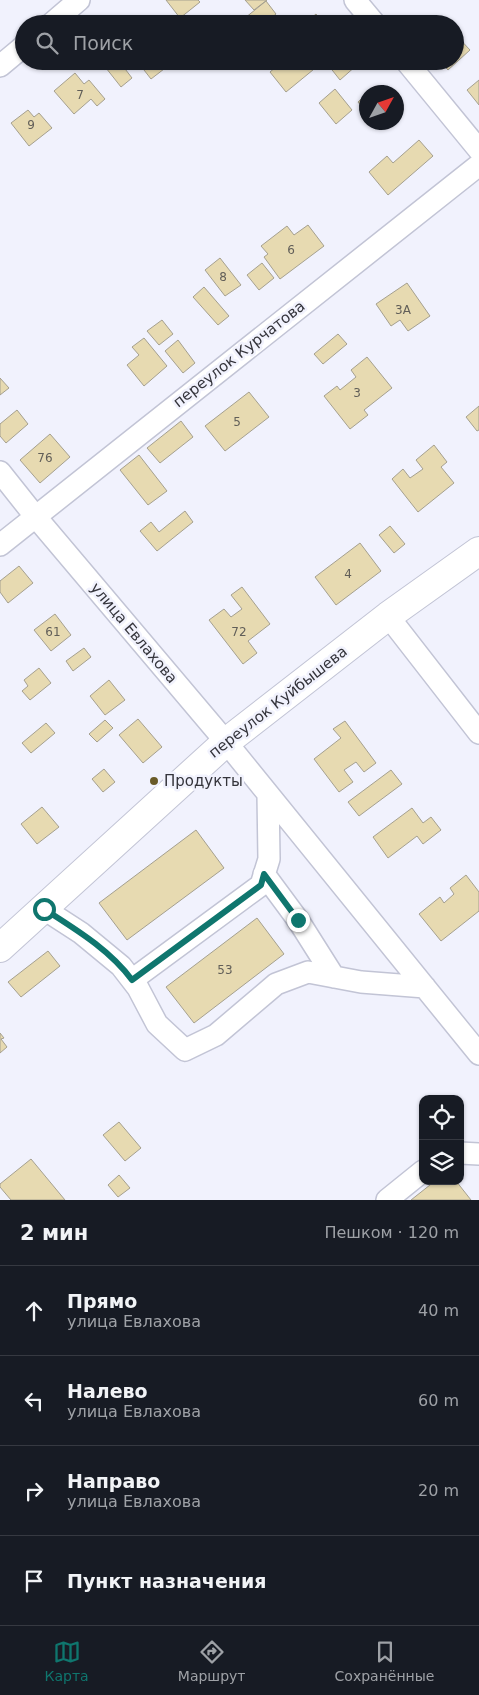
<!DOCTYPE html>
<html lang="ru">
<head>
<meta charset="utf-8">
<style>
	:root { --surface:#171b24; --page:#242831; --text:#f1f3f6; --muted:#9ea1a6; --line:#363941; --accent:#0f766e }
	body { margin:0; font-family:"DejaVu Sans",sans-serif; background:var(--page); color:var(--text) }
	.controls { position:absolute; right:15px; bottom:15px; display:grid; overflow:hidden; border-radius:10px; box-shadow:0 1px 4px #0004 }
	.controls button { width:45px; height:45px; display:grid; place-items:center; padding:0; border:0; border-bottom:1px solid var(--line); background:var(--surface); color:var(--text); font:25px sans-serif }
	.compass { position:absolute; left:359px; top:85px; width:45px; height:45px; border-radius:50%; background:var(--surface); box-shadow:0 1px 4px #0004; rotate:50deg }
	.stop { position:absolute; width:15px; height:15px; margin:-11px; border:4px solid #0f766e; border-radius:50%; background:#fff }
	.stop.end { background:#0f766e; border-color:#fff; box-shadow:0 1px 5px #0008 }
	.list { margin:0; padding:0; list-style:none }
	h2 { display:flex; justify-content:space-between; align-items:center; height:65px; margin:0; padding:0 20px; font-size:21px }
	h2 small { font-size:16px; font-weight:400; color:var(--muted) }
	.list li { display:grid; grid-template-columns:32px 1fr auto; gap:15px; align-items:center; box-sizing:border-box; height:90px; padding:0 20px; border-top:1px solid var(--line) }
	.list b { display:block; font-size:19px; white-space:nowrap }
	.list p { margin:0; font-size:16px; white-space:nowrap; color:var(--muted) }
	.list em { font-size:16px; font-style:normal; color:var(--muted) }
	.icon { flex:none; width:28px; height:28px; fill:none; stroke:currentColor; stroke-width:2; stroke-linecap:round; stroke-linejoin:round }
	.map { position:relative; flex:none; width:479px; height:1200px; overflow:hidden }
	.search { position:absolute; background:var(--surface); box-shadow:0 1px 4px #0004; left:15px; right:15px; top:15px; height:55px; display:flex; align-items:center; gap:12px; box-sizing:border-box; padding:0 18px; border-radius:28px; color:var(--muted); font-size:19px }
	.sheet { height:425px; background:var(--surface) }
	nav { display:flex; justify-content:space-around; align-items:center; box-sizing:border-box; height:70px; border-top:1px solid var(--line); background:var(--surface); font-size:14px; color:var(--muted) }
	nav a { display:grid; justify-items:center; gap:2px }
	nav .on { color:var(--accent) }
	.map>svg:first-child { display:block }
	.building { fill:#e7dab1; stroke:#a5a08f }
	.lines { fill:none; stroke-linecap:round; stroke-linejoin:round }
	.street-casing { stroke:#c2c4d5; stroke-width:24 }
	.secondary-casing { stroke:#c2c4d5; stroke-width:30 }
	.street { stroke:#fff; stroke-width:21 }
	.secondary { stroke:#fff; stroke-width:28 }
	.route { stroke:#0f766e; stroke-width:6 }
	.poi-dot { fill:#695a27; stroke:#f1f2fd; stroke-width:2 }
	.labels { text-anchor:middle; dominant-baseline:central; stroke-width:5; stroke-linejoin:round; paint-order:stroke }
	.number-label { font-size:12px; fill:#615e58 }
	.street-label { font-size:15px; fill:#34343b; stroke:#f1f2fd }
	.poi-label { font-size:15px; fill:#34343b; stroke:#f1f2fd; text-anchor:start }
</style>
</head>
<body>
<div class="map">
<svg width="479" height="1200" viewBox="0 0 479 1200">
	<rect width="100%" height="100%" fill="#f1f2fd"/>
	<path class="building" d="M 166,0 L 198,0 L 200,2 L 180,18 Z
		M 245,0 L 267,0 L 254,10 Z
		M 266,1 L 276,14 L 264,24 L 249,24 L 245,18 Z
		M 316,14 L 323,23 L 304,24 Z
		M 455,34 L 470,50 L 448,70 L 440,61 L 455,61 Z
		M 115,61 L 119,61 L 132,78 L 121,87 L 106,68 Z
		M 137,61 L 158,61 L 164,69 L 151,79 Z
		M 283,61 L 317,61 L 319,65 L 286,92 L 270,72 Z
		M 325,61 L 354,61 L 357,65 L 340,80 Z
		M 75,73 L 84,84 L 89,80 L 105,99 L 97,106 L 91,99 L 74,114 L 54,91 Z
		M 479,80 L 479,105 L 467,90 Z
		M 335,89 L 352,110 L 336,124 L 319,103 Z
		M 366,94 L 366,112 L 358,102 Z
		M 28,110 L 34,117 L 39,113 L 52,128 L 29,146 L 11,123 Z
		M 419,140 L 433,156 L 388,195 L 369,172 L 387,156 L 393,163 Z
		M 308,225 L 324,246 L 280,279 L 264,257 L 268,254 L 261,246 L 287,226 L 294,235 Z
		M 220,258 L 241,285 L 225,296 L 205,270 Z
		M 262,263 L 274,278 L 259,290 L 247,275 Z
		M 407,283 L 430,316 L 408,331 L 400,320 L 391,326 L 376,304 Z
		M 204,287 L 229,316 L 218,325 L 193,297 Z
		M 162,320 L 173,334 L 159,345 L 147,331 Z
		M 338,334 L 347,344 L 323,364 L 314,354 Z
		M 144,338 L 167,366 L 144,386 L 127,365 L 139,355 L 132,347 Z
		M 178,340 L 195,363 L 183,373 L 165,351 Z
		M 367,357 L 392,388 L 364,410 L 368,415 L 350,429 L 324,396 L 337,386 L 340,390 L 356,377 L 351,370 Z
		M 0,378 L 9,388 L 0,395 Z
		M 249,392 L 269,417 L 225,451 L 205,426 Z
		M 479,406 L 479,430 L 477,431 L 466,417 Z
		M 17,410 L 28,424 L 6,443 L 0,436 L 0,424 Z
		M 181,421 L 193,437 L 160,463 L 147,448 Z
		M 50,434 L 70,457 L 40,483 L 20,460 Z
		M 434,445 L 447,462 L 441,467 L 454,483 L 418,512 L 392,479 L 403,469 L 410,478 L 423,469 L 416,460 Z
		M 139,455 L 167,491 L 148,505 L 120,470 Z
		M 185,511 L 193,522 L 157,551 L 140,531 L 151,522 L 159,532 Z
		M 390,526 L 405,544 L 394,553 L 379,535 Z
		M 360,543 L 381,571 L 336,605 L 315,577 Z
		M 19,566 L 33,583 L 8,603 L 0,592 L 0,581 Z
		M 242,587 L 270,624 L 248,641 L 257,653 L 243,664 L 209,620 L 224,609 L 231,617 L 242,609 L 231,595 Z
		M 55,614 L 71,635 L 51,651 L 34,630 Z
		M 84,648 L 91,657 L 73,671 L 66,661 Z
		M 39,668 L 51,683 L 30,700 L 22,691 L 28,686 L 24,680 Z
		M 109,680 L 125,700 L 105,715 L 90,696 Z
		M 138,719 L 162,747 L 143,763 L 119,735 Z
		M 105,720 L 113,728 L 97,742 L 89,734 Z
		M 345,721 L 376,763 L 364,772 L 356,762 L 344,770 L 353,782 L 339,792 L 314,759 L 341,738 L 333,729 Z
		M 46,723 L 55,733 L 31,753 L 22,743 Z
		M 104,769 L 115,782 L 103,792 L 92,779 Z
		M 391,770 L 402,784 L 359,816 L 348,802 Z
		M 42,807 L 59,827 L 37,844 L 21,824 Z
		M 412,808 L 423,823 L 431,817 L 441,830 L 423,844 L 417,836 L 388,858 L 373,837 Z
		M 196,830 L 224,868 L 127,940 L 99,903 Z
		M 466,875 L 479,892 L 479,911 L 441,941 L 419,914 L 440,897 L 444,903 L 454,894 L 450,888 Z
		M 257,918 L 284,954 L 194,1023 L 166,987 Z
		M 48,951 L 60,966 L 21,997 L 8,982 Z
		M 0,1033 L 4,1038 L 1,1039 L 7,1047 L 0,1053 Z
		M 119,1122 L 141,1148 L 125,1161 L 103,1135 Z
		M 31,1159 L 65,1200 L 11,1200 L 0,1187 L 0,1184 Z
		M 119,1175 L 130,1188 L 118,1197 L 108,1185 Z
		M 435,1181 L 456,1181 L 471,1200 L 411,1200 Z"/>
	<g class="lines">
		<defs>
			<path id="street" d="M 355,0 L 375,24
				M 51,24 L 79,0
				M 406,61 L 479,150
				M 0,66 L 24,46
				M 0,472 L 35,516 L 226,742 L 479,1054
				M 0,545 L 479,165
				M 388,616 L 479,733
				M 264,874 L 298,920 L 334,977
				M 44,909 L 81,933 L 121,966 L 138,988 L 157,1024 L 185,1050 L 216,1035 L 276,984 L 308,972 L 361,982 L 425,987
				M 132,980 L 261,885 L 269,859 L 268,794
				M 460,1153 L 479,1154
				M 387,1200 L 423,1171"/>
			<path id="secondary" d="M 0,948 L 226,742 L 388,616 L 479,551"/>
		</defs>
		<use href="#street" class="street-casing"/>
		<use href="#secondary" class="secondary-casing"/>
		<use href="#street" class="street"/>
		<use href="#secondary" class="secondary"/>
	</g>
	<g class="lines">
		<path class="route" d="M 44,909 C 75,929 109,949 132,980 L 261,885 L 264,874 L 298,920"/>
	</g>
	<circle class="poi-dot" cx="154" cy="781" r="5"/>
	<g class="labels">
		<g class="number-label">
			<text x="80" y="95">7</text>
			<text x="31" y="125">9</text>
			<text x="291" y="250">6</text>
			<text x="223" y="277">8</text>
			<text x="403" y="310">3А</text>
			<text x="357" y="393">3</text>
			<text x="237" y="422">5</text>
			<text x="45" y="458">76</text>
			<text x="348" y="574">4</text>
			<text x="53" y="632">61</text>
			<text x="239" y="632">72</text>
			<text x="225" y="970">53</text>
		</g>
		<g class="street-label">
			<text transform="translate(239 354) rotate(-38)">переулок Курчатова</text>
			<text transform="translate(134 633) rotate(50)">улица Евлахова</text>
			<text transform="translate(278 702) rotate(-38)">переулок Куйбышева</text>
		</g>
		<g class="poi-label">
			<text x="164" y="781">Продукты</text>
		</g>
	</g>
</svg>
<div class="controls">
<button><svg class="icon" aria-label="locate" viewBox="0 0 24 24"><circle cx="12" cy="12" r="6"/><path d="M12 2v4M12 18v4M2 12h4M18 12h4"/></svg></button>
<button><svg class="icon" aria-label="layers" viewBox="0 0 24 24"><path d="M12 4l9 5-9 5-9-5zM3 14l9 5 9-5"/></svg></button>
</div>
<svg class="compass" viewBox="-18 -18 36 36"><path d="M0-13l5 13h-10z" fill="#e53935"/><path d="M0 13l5-13h-10z" fill="#9ea1a6"/></svg>
<div class="stop" style="left:44px;top:909px"></div>
<div class="stop end" style="left:298px;top:920px"></div>
<div class="search"><svg class="icon" aria-label="search" viewBox="0 0 24 24"><circle cx="10" cy="10" r="6"/><path d="M15 15l6 6"/></svg>Поиск</div>
</div>
<section class="sheet">
<h2>2 мин<small>Пешком · 120 m</small></h2>
<ul class="list">
<li><svg class="icon" aria-label="ahead" viewBox="0 0 24 24"><path d="M12 20V5M6 11l6-6 6 6"/></svg><div><b>Прямо</b><p>улица Евлахова</p></div><em>40 m</em></li>
<li><svg class="icon" aria-label="left" viewBox="0 0 24 24"><path d="M17 20v-9H6M10 6l-5 5 5 5"/></svg><div><b>Налево</b><p>улица Евлахова</p></div><em>60 m</em></li>
<li><svg class="icon" aria-label="right" viewBox="0 0 24 24"><path d="M7 20v-9h11M14 6l5 5-5 5"/></svg><div><b>Направо</b><p>улица Евлахова</p></div><em>20 m</em></li>
<li><svg class="icon" aria-label="arrive" viewBox="0 0 24 24"><path d="M6 21V4h12l-3 4 3 4H6"/></svg><div><b>Пункт назначения</b></div></li>
</ul>
</section>
<nav>
<a class="on"><svg class="icon" aria-label="map" viewBox="0 0 24 24"><path d="M3 6l6-2 6 2 6-2v14l-6 2-6-2-6 2zM9 4v14M15 6v14"/></svg>Карта</a>
<a><svg class="icon" aria-label="directions" viewBox="0 0 24 24"><path d="M12 3l9 9-9 9-9-9zM9 14v-3h6M13 9l2 2-2 2"/></svg>Маршрут</a>
<a><svg class="icon" aria-label="saved" viewBox="0 0 24 24"><path d="M7 4h10v16l-5-4-5 4z"/></svg>Сохранённые</a>
</nav>
</body>
</html>
